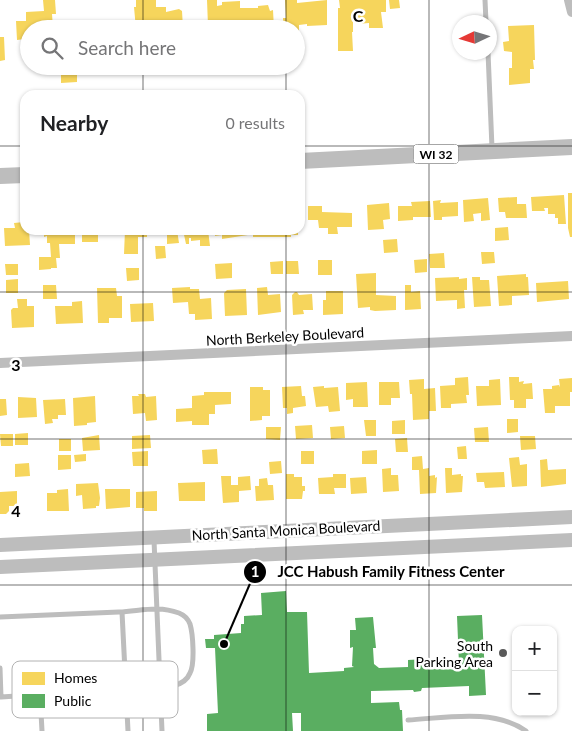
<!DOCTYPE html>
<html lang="en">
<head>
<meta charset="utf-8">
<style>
	:root { --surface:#fff; --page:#f6f6f6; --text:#202124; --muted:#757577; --line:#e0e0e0 }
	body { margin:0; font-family:Lato,sans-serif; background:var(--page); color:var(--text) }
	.controls { position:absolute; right:15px; bottom:15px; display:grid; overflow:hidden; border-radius:10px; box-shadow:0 1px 4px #0004 }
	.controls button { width:45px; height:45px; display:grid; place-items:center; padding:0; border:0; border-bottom:1px solid var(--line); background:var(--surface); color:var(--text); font:25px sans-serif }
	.compass { position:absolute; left:452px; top:15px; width:45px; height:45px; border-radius:50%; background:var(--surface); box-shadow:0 1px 4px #0004; rotate:266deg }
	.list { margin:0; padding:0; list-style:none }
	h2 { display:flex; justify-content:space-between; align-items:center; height:65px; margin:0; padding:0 20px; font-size:21px }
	h2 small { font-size:16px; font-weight:400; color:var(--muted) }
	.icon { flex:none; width:28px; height:28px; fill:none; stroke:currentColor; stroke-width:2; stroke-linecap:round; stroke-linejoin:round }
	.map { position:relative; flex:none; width:572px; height:731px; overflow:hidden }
	.search { position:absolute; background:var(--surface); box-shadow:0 1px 4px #0004; left:20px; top:20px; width:285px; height:55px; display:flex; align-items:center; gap:12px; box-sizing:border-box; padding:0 18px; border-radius:28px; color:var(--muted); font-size:19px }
	.panel { position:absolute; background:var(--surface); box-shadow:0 1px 4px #0004; left:20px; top:90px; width:285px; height:145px; border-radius:15px }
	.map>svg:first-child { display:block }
	.homes { fill:#f6d55c }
	.public { fill:#5aae61 }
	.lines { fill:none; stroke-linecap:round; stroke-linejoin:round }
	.service { stroke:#bdbdbd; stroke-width:5 }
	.minor { stroke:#bdbdbd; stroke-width:10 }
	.tertiary { stroke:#bdbdbd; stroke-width:14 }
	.primary { stroke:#bdbdbd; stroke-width:16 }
	.grid { fill:none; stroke:#000; stroke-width:1; stroke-opacity:0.55 }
	.poi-dot { fill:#595959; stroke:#fff; stroke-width:2 }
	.labels { text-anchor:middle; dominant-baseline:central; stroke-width:5; stroke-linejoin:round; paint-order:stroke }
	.shield { fill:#fff; stroke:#4c4c4c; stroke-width:1 }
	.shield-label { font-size:12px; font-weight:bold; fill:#000 }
	.street-label { font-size:14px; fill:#000; stroke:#fff }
	.poi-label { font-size:14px; fill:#000; stroke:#fff; text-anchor:end }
	.key { fill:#fff; stroke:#b2b2b2; stroke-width:1 }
	.key-label { font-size:14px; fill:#000 }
	.grid-label { font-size:16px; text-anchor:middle; font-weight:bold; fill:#000; stroke:#fff; stroke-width:5; stroke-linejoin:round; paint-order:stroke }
	.leader { fill:none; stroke:#000; stroke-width:2 }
	.callout-dot { fill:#000; stroke:#fff; stroke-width:2 }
	.mark-label { font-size:15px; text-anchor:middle; font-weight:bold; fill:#fff }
	.callout-label { font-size:15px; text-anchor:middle; font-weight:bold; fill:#000; stroke:#fff; stroke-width:5; stroke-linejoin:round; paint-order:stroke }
</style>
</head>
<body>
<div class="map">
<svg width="572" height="731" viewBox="0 0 572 731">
	<rect width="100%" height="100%" fill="#fff"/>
	<path class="homes" d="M 43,0 L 55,0 L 56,14 L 52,14 L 53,28 L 29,29 L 29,44 L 26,44 L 25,39 L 17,40 L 16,21 L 26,21 L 26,12 L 44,11 Z
		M 136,0 L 156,0 L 156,7 L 166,7 L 166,12 L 179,9 L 182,11 L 183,28 L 157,28 L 157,22 L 149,22 L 149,29 L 136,29 L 134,7 L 136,7 Z
		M 207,0 L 217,0 L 217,6 L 222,5 L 222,2 L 240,1 L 240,8 L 258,8 L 258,6 L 268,5 L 270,11 L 273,10 L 274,29 L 256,29 L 255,24 L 241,25 L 239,26 L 239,29 L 226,29 L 223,25 L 208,26 Z
		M 285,0 L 297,0 L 297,3 L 327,0 L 327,25 L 307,26 L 307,24 L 299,25 L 299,31 L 296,31 L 296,29 L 283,29 L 283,18 L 286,18 Z
		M 339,0 L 386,0 L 386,12 L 381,12 L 383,28 L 369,28 L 369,23 L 357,24 L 357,21 L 353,22 L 353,32 L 352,32 L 353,51 L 338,51 L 338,8 L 340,8 Z
		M 389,0 L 399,0 L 400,8 L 390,9 Z
		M 534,25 L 535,60 L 533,60 L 534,69 L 530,69 L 530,83 L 509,85 L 509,68 L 512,68 L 512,52 L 504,51 L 503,42 L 509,41 L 508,26 Z
		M 0,37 L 4,37 L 5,60 L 0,61 Z
		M 61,66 L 77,66 L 77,82 L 61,83 Z
		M 568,193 L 572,193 L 572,237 L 570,237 L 568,228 Z
		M 564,195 L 566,224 L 558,224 L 558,218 L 555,218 L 555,214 L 548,214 L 548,208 L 544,208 L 545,211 L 532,211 L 531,197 Z
		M 517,197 L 517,204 L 526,204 L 527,218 L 506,218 L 505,212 L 499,212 L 498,198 Z
		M 488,198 L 490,220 L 481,221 L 481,213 L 473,214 L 474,221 L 464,222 L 463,200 Z
		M 441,200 L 440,203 L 458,202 L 458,216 L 442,217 L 442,220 L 434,220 L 433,201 Z
		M 430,201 L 431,217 L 413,217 L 413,220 L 398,221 L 398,206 L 412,206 L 411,202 Z
		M 389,203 L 390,219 L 383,220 L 384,229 L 368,230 L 367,205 Z
		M 308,206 L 322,206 L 322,212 L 352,213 L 352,227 L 337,227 L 338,234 L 328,234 L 328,228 L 319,228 L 318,220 L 308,220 Z
		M 24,222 L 25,230 L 29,230 L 30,245 L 5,246 L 4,228 L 15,228 L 14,223 Z
		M 508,227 L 509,240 L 495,241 L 495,228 Z
		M 44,230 L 75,230 L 75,244 L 59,244 L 60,258 L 56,258 L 57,268 L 51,268 L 51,269 L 39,270 L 39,257 L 51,257 L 50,243 L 47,243 L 47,236 L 44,237 Z
		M 82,230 L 103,230 L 103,233 L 98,233 L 98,242 L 82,242 Z
		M 125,230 L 147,230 L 147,237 L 138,237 L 138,254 L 124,254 Z
		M 167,230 L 177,230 L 179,243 L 167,244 Z
		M 183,230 L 208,230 L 210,246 L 200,246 L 200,240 L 191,241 L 191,238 L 189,238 L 189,244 L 186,244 Z
		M 215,230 L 248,230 L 248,235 L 222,239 L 222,235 L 215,236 Z
		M 253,230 L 298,230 L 298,235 L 291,235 L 291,237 L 253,237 Z
		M 397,239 L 398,252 L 384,253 L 383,240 Z
		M 155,246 L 165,246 L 166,258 L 156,259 Z
		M 481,252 L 494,252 L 495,263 L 482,264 Z
		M 444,253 L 445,268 L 430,268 L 429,254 Z
		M 427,259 L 427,272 L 415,273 L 414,260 Z
		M 318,260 L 332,260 L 332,275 L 318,275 Z
		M 283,261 L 283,274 L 271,274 L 270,262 Z
		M 286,261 L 298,261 L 299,274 L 286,274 Z
		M 232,263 L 232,278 L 216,279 L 215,264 Z
		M 5,264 L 18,264 L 18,275 L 6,275 Z
		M 126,268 L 139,268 L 139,280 L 127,281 Z
		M 376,273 L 376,295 L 396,296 L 396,310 L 375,311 L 370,310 L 370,307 L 358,308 L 356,274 Z
		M 526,274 L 526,277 L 528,277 L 529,295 L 512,296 L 512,305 L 499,306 L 497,276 Z
		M 459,277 L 459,279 L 467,278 L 467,290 L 464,290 L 465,308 L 457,309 L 457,300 L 436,301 L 435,278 Z
		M 472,277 L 480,277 L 480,280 L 489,280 L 491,306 L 474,307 Z
		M 18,279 L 18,293 L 6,293 L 6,280 Z
		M 568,281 L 569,299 L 537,302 L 536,283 Z
		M 43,285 L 56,285 L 57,299 L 43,299 Z
		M 405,285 L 411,285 L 411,292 L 420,291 L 421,309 L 405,310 Z
		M 190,287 L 190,289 L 199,289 L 200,299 L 211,298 L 212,319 L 195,320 L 195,314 L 189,314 L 188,302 L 173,303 L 172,288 Z
		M 267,287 L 268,295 L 280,294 L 281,312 L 258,315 L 257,288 Z
		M 97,288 L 116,288 L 117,296 L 122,296 L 122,318 L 109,318 L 109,323 L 98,323 Z
		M 246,289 L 247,315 L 225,316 L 224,293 L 227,290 Z
		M 326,291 L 343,291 L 343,314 L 323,315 L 323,300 L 326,300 Z
		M 295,292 L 297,292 L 299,295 L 312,294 L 313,310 L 303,310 L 304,314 L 293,315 L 292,295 Z
		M 17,299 L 27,299 L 27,306 L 34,306 L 34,327 L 12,328 L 11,310 L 13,308 L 18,308 Z
		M 82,301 L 83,323 L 56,324 L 55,306 L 72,306 L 72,302 Z
		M 153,303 L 154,321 L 131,322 L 130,304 Z
		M 468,377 L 469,395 L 466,395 L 467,403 L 451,404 L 451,408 L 441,408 L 440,386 L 455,385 L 455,378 Z
		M 509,377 L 519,377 L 519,382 L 524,381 L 523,384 L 532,383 L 533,399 L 526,399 L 526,408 L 514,408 L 514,400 L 510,400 Z
		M 572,378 L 572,392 L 570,392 L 570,406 L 555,406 L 555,413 L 545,413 L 543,389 L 552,389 L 552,386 L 559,385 L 560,387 L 559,379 Z
		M 424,379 L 424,389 L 435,388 L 436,411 L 429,411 L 429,419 L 413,420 L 412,394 L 410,394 L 409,380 Z
		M 500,379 L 501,405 L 477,406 L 476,386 L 489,386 L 489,380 Z
		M 367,382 L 368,407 L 353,407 L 353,399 L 346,400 L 346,383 Z
		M 379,382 L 399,382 L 400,398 L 391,398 L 391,405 L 379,405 Z
		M 301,386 L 302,396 L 305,396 L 306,406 L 293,408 L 293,413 L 287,414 L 287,408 L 283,408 L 282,387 Z
		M 324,386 L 324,388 L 338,387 L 340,411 L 329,412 L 328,406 L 316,407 L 313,387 Z
		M 250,387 L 263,387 L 263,390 L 270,390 L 270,416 L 262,416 L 262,420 L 250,421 Z
		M 204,392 L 231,392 L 231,404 L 215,405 L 215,414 L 209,414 L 209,425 L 192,425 L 192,421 L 176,422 L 176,409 L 192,408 L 192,396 L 204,395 Z
		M 138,394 L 145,394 L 146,397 L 156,396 L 157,420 L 146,421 L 145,413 L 133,414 L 132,396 L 139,396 Z
		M 95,396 L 96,422 L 87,423 L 87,425 L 74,426 L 73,398 Z
		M 18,397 L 36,398 L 37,417 L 18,418 Z
		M 0,399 L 6,399 L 7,415 L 0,416 Z
		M 65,399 L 66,415 L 58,415 L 58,419 L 52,419 L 53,423 L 45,424 L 43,400 Z
		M 507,419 L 518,419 L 518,432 L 507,433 Z
		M 364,420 L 376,420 L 376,436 L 366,436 Z
		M 405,420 L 405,434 L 392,434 L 392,421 Z
		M 312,425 L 313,438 L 296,439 L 295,426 Z
		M 344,426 L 345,438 L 331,439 L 330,427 Z
		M 266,427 L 281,427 L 280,440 L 266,439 Z
		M 488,427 L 489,442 L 475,442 L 474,428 Z
		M 28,433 L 28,445 L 15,445 L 15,434 Z
		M 0,434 L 13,434 L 13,446 L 1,446 Z
		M 99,435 L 100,450 L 83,451 L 82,438 Z
		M 150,435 L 151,448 L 132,449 L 132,436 Z
		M 520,436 L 535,436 L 536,449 L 521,450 Z
		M 407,438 L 408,452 L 396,452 L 395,439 Z
		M 59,439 L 71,439 L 71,451 L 59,451 Z
		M 466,446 L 467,459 L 458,459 L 457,447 Z
		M 217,449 L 218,464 L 203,464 L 202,450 Z
		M 377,450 L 377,464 L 362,464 L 362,451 Z
		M 148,451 L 148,466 L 133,466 L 132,452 Z
		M 301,451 L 314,451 L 314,464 L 301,464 Z
		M 86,454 L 86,461 L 75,462 L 74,455 Z
		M 58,455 L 71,455 L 71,469 L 58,470 Z
		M 422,456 L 423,469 L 429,468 L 429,476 L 435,475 L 435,478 L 437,477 L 436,493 L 420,494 L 419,470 L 412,470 L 412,457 Z
		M 519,457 L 520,465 L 527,464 L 527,486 L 512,487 L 509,458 Z
		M 547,459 L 548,470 L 566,469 L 566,484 L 541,487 L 540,460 Z
		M 281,461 L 282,473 L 270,474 L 269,462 Z
		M 29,463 L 30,476 L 15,477 L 15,464 Z
		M 391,468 L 391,475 L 398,475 L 399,491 L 383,492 L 382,469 Z
		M 445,468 L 452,468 L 452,475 L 461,474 L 461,476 L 463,476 L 462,492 L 446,493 Z
		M 504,472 L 505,487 L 485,488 L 484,482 L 477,482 L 476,473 Z
		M 286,474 L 294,474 L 294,477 L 302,477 L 302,486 L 305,486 L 305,491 L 303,491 L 302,499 L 286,499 Z
		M 333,474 L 346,474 L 346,488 L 334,488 L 335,494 L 319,494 L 318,478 L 333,477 Z
		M 221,476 L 231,476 L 231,485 L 238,485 L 238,477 L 250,476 L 251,490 L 239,491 L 239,502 L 223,503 Z
		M 366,477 L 367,493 L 351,494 L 350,478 Z
		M 267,478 L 268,485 L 273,485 L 274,500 L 256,501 L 255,486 L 259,486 L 259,479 Z
		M 205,482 L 205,501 L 179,501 L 178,483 Z
		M 98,483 L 100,498 L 99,506 L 96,506 L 96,508 L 83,509 L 82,495 L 76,496 L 76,484 Z
		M 68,489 L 69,511 L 47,511 L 47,493 L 57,493 L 57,490 Z
		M 105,489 L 130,489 L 130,507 L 106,509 Z
		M 17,491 L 17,506 L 9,506 L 9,511 L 6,514 L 0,514 L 0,492 Z
		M 157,491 L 157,511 L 144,511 L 144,508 L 136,508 L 136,492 Z"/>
	<path class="public" d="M 286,591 L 287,612 L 307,612 L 309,673 L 344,671 L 344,668 L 354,667 L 352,666 L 353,647 L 350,648 L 350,630 L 356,630 L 355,618 L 373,617 L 376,648 L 373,648 L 374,664 L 379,668 L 408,667 L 408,660 L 425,659 L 426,666 L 459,664 L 457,616 L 482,615 L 486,695 L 469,696 L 469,686 L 422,688 L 421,691 L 414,692 L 413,690 L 371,691 L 371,703 L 399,702 L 400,710 L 402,710 L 403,731 L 301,731 L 301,713 L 292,713 L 293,731 L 207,731 L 207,714 L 218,713 L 215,648 L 206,648 L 205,639 L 214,639 L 214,635 L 241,633 L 241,624 L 244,624 L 244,616 L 262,615 L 261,593 Z"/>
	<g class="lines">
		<path class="service" d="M 485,0 L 486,22
			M 488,52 L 492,148
			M 154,540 L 162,731
			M 122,612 L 128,731
			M 0,617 C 40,615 79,614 119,612 C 141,611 157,605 179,613 C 184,615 188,619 190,624 C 193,634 195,664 190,673 C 187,681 181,684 173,686 L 1,697 L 0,668
			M 40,694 L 42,731
			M 408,720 C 445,718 494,708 526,731"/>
		<path class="minor" d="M 569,0 L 572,12
			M 0,363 L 572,336"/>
		<path class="tertiary" d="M 0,545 L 572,517
			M 0,567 L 572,540"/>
		<path class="primary" d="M 300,161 L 572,147
			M 0,176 L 25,175"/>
	</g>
	<path class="grid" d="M 143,0 L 143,29M 286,0 L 286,29M 429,0 L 429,731M 143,66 L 143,95M 286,66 L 286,95M 0,146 L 25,146M 300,146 L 572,146M 143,230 L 143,731M 286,230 L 286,731M 0,292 L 572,292M 0,439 L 572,439M 0,585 L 572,585"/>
	<circle class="poi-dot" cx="503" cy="653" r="5"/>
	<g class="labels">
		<rect class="shield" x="413.5" y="144.5" width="45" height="19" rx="4"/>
		<g class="shield-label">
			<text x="436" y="154">WI 32</text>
		</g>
		<g class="street-label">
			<text transform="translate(285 336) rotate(-3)">North Berkeley Boulevard</text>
			<text transform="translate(286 530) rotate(-3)">North Santa Monica Boulevard</text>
		</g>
		<g class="poi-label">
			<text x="493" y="645">South<tspan x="493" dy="16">Parking Area</tspan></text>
		</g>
	</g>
	<rect x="12" y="661" width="166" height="57" rx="8" class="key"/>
	<rect x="22" y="672" width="23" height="13" fill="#f6d55c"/>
	<rect x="22" y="694" width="23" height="14" fill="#5aae61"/>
	<g class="key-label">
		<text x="54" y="683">Homes</text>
		<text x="54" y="706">Public</text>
	</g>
	<g class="grid-label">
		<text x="358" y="22">C</text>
		<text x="16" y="371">3</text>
		<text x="16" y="517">4</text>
	</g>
	<path class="leader" d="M224 644L255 572"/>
	<g class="callout-dot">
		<circle cx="224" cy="644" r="5"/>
		<circle cx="255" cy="572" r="12"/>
	</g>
	<g class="mark-label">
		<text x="255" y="577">1</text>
	</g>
	<g class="callout-label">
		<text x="391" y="577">JCC Habush Family Fitness Center</text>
	</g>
</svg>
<div class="controls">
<button>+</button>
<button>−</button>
</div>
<svg class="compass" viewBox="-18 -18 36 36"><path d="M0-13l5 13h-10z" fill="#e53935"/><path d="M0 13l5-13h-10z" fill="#757577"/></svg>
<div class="search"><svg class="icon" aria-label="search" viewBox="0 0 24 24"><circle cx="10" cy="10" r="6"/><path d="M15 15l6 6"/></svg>Search here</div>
<section class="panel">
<h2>Nearby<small>0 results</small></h2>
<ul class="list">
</ul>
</section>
</div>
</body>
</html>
